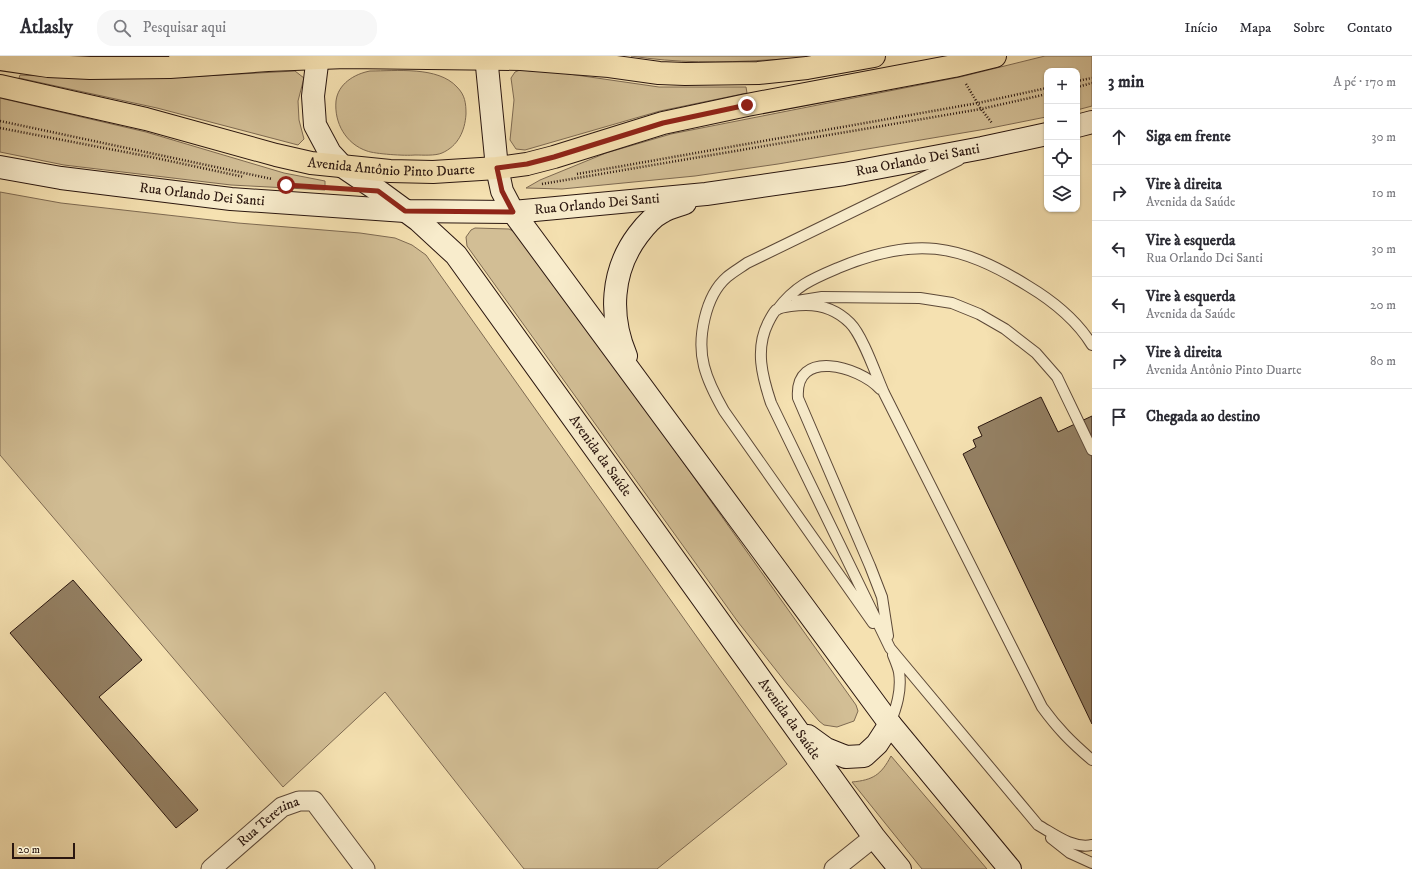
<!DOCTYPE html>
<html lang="pt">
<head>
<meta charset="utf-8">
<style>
	:root { --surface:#fff; --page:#f7f7f7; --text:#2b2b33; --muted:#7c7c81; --line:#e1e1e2 }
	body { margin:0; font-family:"IM FELL DW Pica",serif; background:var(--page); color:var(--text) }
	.controls { position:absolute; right:12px; top:12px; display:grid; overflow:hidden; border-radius:8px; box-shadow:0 1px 3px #0004 }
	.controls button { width:36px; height:36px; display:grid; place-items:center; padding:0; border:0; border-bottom:1px solid var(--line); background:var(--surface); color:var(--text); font:20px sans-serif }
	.scale { position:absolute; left:12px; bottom:10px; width:63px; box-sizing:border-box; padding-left:4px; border:2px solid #2a160f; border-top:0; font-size:11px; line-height:14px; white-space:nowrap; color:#2a160f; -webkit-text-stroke:3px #f8eccc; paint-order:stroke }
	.stop { position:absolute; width:12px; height:12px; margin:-9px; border:3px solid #8f2418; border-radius:50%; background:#fff }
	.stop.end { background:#8f2418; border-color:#fff; box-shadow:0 1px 4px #0008 }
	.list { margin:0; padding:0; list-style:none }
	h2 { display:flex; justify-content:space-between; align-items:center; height:52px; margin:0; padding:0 16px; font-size:17px }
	h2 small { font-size:13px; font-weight:400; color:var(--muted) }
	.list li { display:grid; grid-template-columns:26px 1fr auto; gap:12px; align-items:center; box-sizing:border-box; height:56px; padding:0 16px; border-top:1px solid var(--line) }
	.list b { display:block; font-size:15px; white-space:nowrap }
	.list p { margin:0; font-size:13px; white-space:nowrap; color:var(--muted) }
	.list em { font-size:13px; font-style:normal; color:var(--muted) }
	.icon { flex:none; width:22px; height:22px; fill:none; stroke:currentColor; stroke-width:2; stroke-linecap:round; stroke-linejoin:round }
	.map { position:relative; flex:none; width:1092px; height:813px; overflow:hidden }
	header { display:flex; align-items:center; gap:24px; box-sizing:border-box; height:56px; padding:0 20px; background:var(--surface); border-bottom:1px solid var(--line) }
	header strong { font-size:19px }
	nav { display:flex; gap:22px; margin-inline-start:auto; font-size:14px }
	.search { width:280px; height:36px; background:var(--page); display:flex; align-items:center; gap:10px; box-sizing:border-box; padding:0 14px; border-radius:16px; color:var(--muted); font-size:15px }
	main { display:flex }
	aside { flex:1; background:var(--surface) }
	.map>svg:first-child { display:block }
	.green { fill:#d2be95; stroke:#7e6a52 }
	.building { fill:#948063; stroke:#2a160f }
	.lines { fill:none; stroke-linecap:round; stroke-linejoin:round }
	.lane-casing { stroke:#5d4938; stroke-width:12 }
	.street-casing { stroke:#5d4938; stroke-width:21 }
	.secondary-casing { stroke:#2a160f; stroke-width:24 }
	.primary-casing { stroke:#2a160f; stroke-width:24 }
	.path { stroke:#2a160f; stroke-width:2.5; stroke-dasharray:1 2; stroke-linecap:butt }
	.lane { stroke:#f8eccc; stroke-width:10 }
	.street { stroke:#f8eccc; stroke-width:19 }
	.secondary { stroke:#f8eccc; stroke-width:22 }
	.primary { stroke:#f5e1b1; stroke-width:22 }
	.route { stroke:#8f2418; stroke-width:5 }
	.labels { text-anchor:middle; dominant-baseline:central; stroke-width:3.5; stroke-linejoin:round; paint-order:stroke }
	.street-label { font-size:14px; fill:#2a160f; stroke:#f8eccc }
</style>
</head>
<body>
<header>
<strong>Atlasly</strong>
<div class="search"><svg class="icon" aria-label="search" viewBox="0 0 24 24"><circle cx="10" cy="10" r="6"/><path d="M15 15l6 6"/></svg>Pesquisar aqui</div>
<nav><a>Início</a><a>Mapa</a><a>Sobre</a><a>Contato</a></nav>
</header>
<main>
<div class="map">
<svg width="1092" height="813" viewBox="0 0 1092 813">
	<rect width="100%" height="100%" fill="#f5e1b1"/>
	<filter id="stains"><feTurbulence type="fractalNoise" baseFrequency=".005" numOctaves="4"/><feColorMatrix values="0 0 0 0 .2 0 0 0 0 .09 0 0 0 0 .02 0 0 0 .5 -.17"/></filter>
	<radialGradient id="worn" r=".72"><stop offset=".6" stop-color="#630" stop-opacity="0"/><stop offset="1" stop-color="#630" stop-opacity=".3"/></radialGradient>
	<path class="green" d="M 631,0 L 813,0 C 798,3 782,3 767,4 C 721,7 676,7 631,0 Z
		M 1045,0 L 1092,0 L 1092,50 L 1077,54 L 1077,15 L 1047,15 L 1047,61 L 1046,61 L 986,73 L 778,108 L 695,120 L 562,133 L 526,132 L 540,124 L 606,97 L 671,78 L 960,21 Z
		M 520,14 L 562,17 L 659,31 L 746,31 L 747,37 L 660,55 L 525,94 L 516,93 L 510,84 L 514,44 L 511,22 L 515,16 Z
		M 295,15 L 304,22 L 298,45 L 299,64 L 304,83 L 298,89 L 157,52 L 19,22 L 20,19 L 106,23 L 184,21 Z
		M 370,15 C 396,15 438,10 457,31 C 465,39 466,47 466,58 C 465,75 458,90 442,97 C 435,100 423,99 415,99 C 405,100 375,98 367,95 C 346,88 334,67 336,45 C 338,28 354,18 370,15 Z
		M 0,42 L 146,76 L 284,117 L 325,125 L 325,134 L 231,129 L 64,109 L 0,96 Z
		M 0,136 L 61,147 L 238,167 L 360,177 L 395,182 L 412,189 L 426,199 L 787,708 L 657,813 L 524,813 L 385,636 L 283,731 L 0,399 Z
		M 475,172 L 509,173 L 515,176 L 589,274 L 856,649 L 858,655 L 854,665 L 837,671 L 824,669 L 819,665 L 787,628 L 738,566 L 467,190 L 466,181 L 471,174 Z
		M 891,700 L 987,813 L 922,813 L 852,726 C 873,724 881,719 891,700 Z"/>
	<path class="building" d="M 1041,341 L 1058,376 L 1092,360 L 1092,668 L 963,398 L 976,391 L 973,384 L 982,380 L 978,371 Z
		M 73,524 L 142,604 L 99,641 L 198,754 L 176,772 L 10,577 Z"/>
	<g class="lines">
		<defs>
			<path id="lane" d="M 797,245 L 822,241 L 920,242 L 952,247 L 979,258 L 1005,273 L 1036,297 L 1057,321 L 1092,394
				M 777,254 C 795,230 812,223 838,212 C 914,180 959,187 1028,230 C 1053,245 1076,263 1092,289
				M 880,333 C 859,310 794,292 798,342 L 870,510 L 882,541 L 888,580
				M 873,567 L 724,355 C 716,341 708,326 704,310 C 697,283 705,240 727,221 C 733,216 740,212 747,207 L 959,104
				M 890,668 C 896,652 902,635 899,616 C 898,611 895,604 893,599
				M 1092,704 C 1071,686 1058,673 1042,651 L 884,337 C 876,319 863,280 850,267 C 838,255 822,249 806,249 C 799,249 782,250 776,254 C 773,257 770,263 768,267 C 755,293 762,320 771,347 L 890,592 L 1038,769 C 1054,778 1072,793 1092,789
				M 1051,782 L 1070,797 L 1092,807"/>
			<g id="street">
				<path id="s1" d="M 211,813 L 282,751 L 299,745 L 314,745 L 365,813"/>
				<path d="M 834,813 L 874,781"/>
			</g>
			<g id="secondary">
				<path id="s2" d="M 318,0 L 313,40 L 315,69 L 330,97 L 342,110 L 373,131 L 418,164 L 456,199 L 874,781 L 900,813"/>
				<path d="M 486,0 L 497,112 L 502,135 L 513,156 L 890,668 L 1010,813"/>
				<path d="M 1077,70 L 1092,66"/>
				<path id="s3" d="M 0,111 L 61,122 L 231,143 L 405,155 L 513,156 L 706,138 L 844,118 L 982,92 L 1047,78"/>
				<path d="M 626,300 C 609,260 611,215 638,179 C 644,171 652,161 662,156 C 668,152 677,150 685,147"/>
				<path d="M 808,680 L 826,693 L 846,701 L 864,700 L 877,688 L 890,668"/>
			</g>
			<g id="primary">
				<path d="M 0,3 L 48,10 L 90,12 L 170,11 L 268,4 L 346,1 L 521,3 L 609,10 L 659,17 L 685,18 L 758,17 L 807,12 L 874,0"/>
				<path id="s4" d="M 0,30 L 146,63 L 276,99 L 311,107 L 390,115 L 433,116 L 497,112 L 527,108 L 554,101 L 663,67 L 747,49 L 954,10 L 995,0"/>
			</g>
		</defs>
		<use href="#lane" class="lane-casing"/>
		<use href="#street" class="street-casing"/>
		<use href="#secondary" class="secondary-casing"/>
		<use href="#primary" class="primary-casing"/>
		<path class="path" d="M 1077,25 L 1092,22
			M 966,28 L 981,53 L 992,67
			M 1077,31 L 1092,27
			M 0,65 L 272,123
			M 0,72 L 151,101 L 244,121
			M 577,118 L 978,47 L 1047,32
			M 542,128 L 981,53 L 1047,38"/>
		<use href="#lane" class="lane"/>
		<use href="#street" class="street"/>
		<use href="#secondary" class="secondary"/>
		<use href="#primary" class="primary"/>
	</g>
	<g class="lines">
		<path class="route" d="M 286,129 L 378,135 L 405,155 L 513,156 L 502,135 L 497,112 L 527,108 L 554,101 L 663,67 L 747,49"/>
	</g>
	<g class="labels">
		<g class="street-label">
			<text stroke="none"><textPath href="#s3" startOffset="924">Rua Orlando Dei Santi</textPath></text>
			<text stroke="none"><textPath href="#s4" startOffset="401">Avenida Antônio Pinto Duarte</textPath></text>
			<text stroke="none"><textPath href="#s3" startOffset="204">Rua Orlando Dei Santi</textPath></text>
			<text stroke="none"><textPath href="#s3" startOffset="600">Rua Orlando Dei Santi</textPath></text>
			<text stroke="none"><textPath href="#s2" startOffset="511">Avenida da Saúde</textPath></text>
			<text stroke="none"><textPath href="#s2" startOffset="835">Avenida da Saúde</textPath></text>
			<text stroke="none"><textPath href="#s1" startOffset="75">Rua Terezina</textPath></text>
		</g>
	</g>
	<rect width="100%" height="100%" filter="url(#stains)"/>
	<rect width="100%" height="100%" fill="url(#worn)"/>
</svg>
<div class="controls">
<button>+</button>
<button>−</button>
<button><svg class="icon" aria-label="locate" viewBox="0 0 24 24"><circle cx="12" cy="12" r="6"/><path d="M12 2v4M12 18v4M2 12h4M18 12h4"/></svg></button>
<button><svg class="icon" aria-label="layers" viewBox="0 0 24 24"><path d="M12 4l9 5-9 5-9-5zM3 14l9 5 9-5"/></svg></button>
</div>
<div class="scale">20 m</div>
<div class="stop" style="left:286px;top:129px"></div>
<div class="stop end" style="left:747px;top:49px"></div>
</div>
<aside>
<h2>3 min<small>A pé · 170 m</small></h2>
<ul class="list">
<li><svg class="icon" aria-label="ahead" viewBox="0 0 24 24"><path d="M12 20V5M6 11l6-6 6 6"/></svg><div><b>Siga em frente</b></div><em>30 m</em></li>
<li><svg class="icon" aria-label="right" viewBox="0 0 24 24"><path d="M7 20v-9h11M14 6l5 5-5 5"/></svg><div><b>Vire à direita</b><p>Avenida da Saúde</p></div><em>10 m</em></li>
<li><svg class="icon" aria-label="left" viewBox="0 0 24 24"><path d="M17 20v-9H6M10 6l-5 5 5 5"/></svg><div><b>Vire à esquerda</b><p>Rua Orlando Dei Santi</p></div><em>30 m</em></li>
<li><svg class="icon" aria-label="left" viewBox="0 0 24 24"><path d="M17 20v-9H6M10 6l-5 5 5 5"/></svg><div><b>Vire à esquerda</b><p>Avenida da Saúde</p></div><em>20 m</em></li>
<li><svg class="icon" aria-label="right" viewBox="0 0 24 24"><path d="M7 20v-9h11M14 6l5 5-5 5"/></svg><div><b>Vire à direita</b><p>Avenida Antônio Pinto Duarte</p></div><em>80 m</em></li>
<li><svg class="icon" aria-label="arrive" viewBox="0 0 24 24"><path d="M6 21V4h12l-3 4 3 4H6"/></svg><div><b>Chegada ao destino</b></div></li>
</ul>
</aside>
</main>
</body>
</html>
